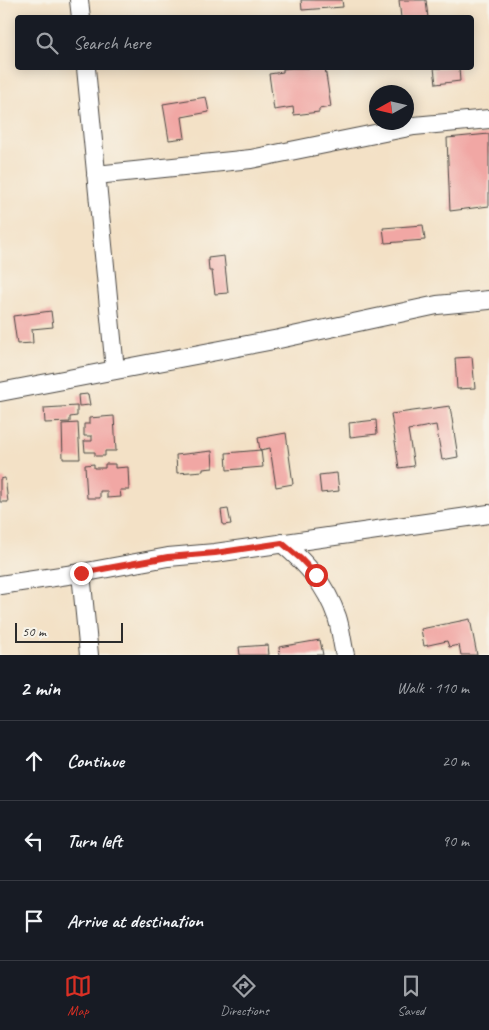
<!DOCTYPE html>
<html lang="en">
<head>
<meta charset="utf-8">
<style>
	:root { --surface:#171b24; --page:#242831; --text:#f1f3f6; --muted:#9ea1a6; --line:#363941; --accent:#d93025 }
	body { margin:0; font-family:Caveat,sans-serif; background:var(--page); color:var(--text) }
	.compass { position:absolute; left:369px; top:85px; width:45px; height:45px; border-radius:50%; background:var(--surface); box-shadow:0 2px 12px #0003; rotate:262deg }
	.scale { position:absolute; left:15px; bottom:12px; width:108px; box-sizing:border-box; padding-left:5px; border:2px solid #2b2b2b; border-top:0; font-size:14px; line-height:18px; white-space:nowrap; color:#2b2b2b; -webkit-text-stroke:4px #f7f3e8; paint-order:stroke }
	.stop { position:absolute; width:15px; height:15px; margin:-11px; border:4px solid #d93025; border-radius:50%; background:#fff }
	.stop.end { background:#d93025; border-color:#fff; box-shadow:0 1px 5px #0008 }
	.list { margin:0; padding:0; list-style:none }
	h2 { display:flex; justify-content:space-between; align-items:center; height:65px; margin:0; padding:0 20px; font-size:21px }
	h2 small { font-size:16px; font-weight:400; color:var(--muted) }
	.list li { display:grid; grid-template-columns:32px 1fr auto; gap:15px; align-items:center; box-sizing:border-box; height:80px; padding:0 20px; border-top:1px solid var(--line) }
	.list b { display:block; font-size:19px; white-space:nowrap }
	.list em { font-size:16px; font-style:normal; color:var(--muted) }
	.icon { flex:none; width:28px; height:28px; fill:none; stroke:currentColor; stroke-width:2; stroke-linecap:round; stroke-linejoin:round }
	.map { position:relative; flex:none; width:489px; height:655px; overflow:hidden }
	.search { position:absolute; background:var(--surface); box-shadow:0 2px 12px #0003; left:15px; right:15px; top:15px; height:55px; display:flex; align-items:center; gap:12px; box-sizing:border-box; padding:0 18px; border-radius:5px; color:var(--muted); font-size:19px }
	.sheet { height:305px; background:var(--surface) }
	nav { display:flex; justify-content:space-around; align-items:center; box-sizing:border-box; height:70px; border-top:1px solid var(--line); background:var(--surface); font-size:14px; color:var(--muted) }
	nav a { display:grid; justify-items:center; gap:2px }
	nav .on { color:var(--accent) }
	.map>svg:first-child { display:block }
	.building { fill:#f1a7a4 }
	.lines { fill:none; stroke-linecap:round; stroke-linejoin:round }
	.minor-casing { stroke:#494642; stroke-width:20 }
	.minor { stroke:#fff; stroke-width:18 }
	.route { stroke:#d93025; stroke-width:6 }
</style>
</head>
<body>
<div class="map">
<svg width="489" height="655" viewBox="0 0 489 655">
	<rect width="100%" height="100%" fill="#f7f3e8"/>
	<filter id="ink" filterUnits="userSpaceOnUse"><feTurbulence type="fractalNoise" baseFrequency=".02" numOctaves="2"/><feDisplacementMap in="SourceGraphic" scale="10" xChannelSelector="R" yChannelSelector="G"/><feConvolveMatrix kernelMatrix="1 2 1 2 8 2 1 2 1" color-interpolation-filters="sRGB"/></filter>
	<filter id="wash" filterUnits="userSpaceOnUse"><feTurbulence type="fractalNoise" baseFrequency=".0096" numOctaves="4" result="noise"/><feDisplacementMap in="SourceGraphic" scale="20" xChannelSelector="R" yChannelSelector="G"/><feGaussianBlur stdDeviation="1.12" result="paint"/><feColorMatrix in="noise" values="0 0 0 0 0 0 0 0 0 0 0 0 0 0 0 0 0 1.4 0 .05"/><feComposite in="paint" operator="in"/></filter>
	<g filter="url(#wash)">
		<rect width="100%" height="100%" fill="#f3e1c6"/>
		<g id="blocks">
			<path class="building" d="M 301,0 L 342,0 L 343,7 L 302,10 Z
				M 399,0 L 426,0 L 428,18 L 401,18 Z
				M 292,68 L 325,68 L 331,107 L 319,109 L 319,112 L 294,115 L 293,107 L 274,110 L 269,74 L 283,72 L 283,69 Z
				M 434,68 L 459,68 L 460,81 L 436,84 Z
				M 206,97 L 209,112 L 182,117 L 185,138 L 169,140 L 163,104 Z
				M 489,134 L 489,206 L 450,211 L 447,138 Z
				M 423,225 L 425,240 L 385,243 L 383,228 Z
				M 224,256 L 228,293 L 215,294 L 212,271 L 209,271 L 208,258 Z
				M 51,311 L 53,327 L 32,329 L 33,343 L 17,344 L 13,316 Z
				M 472,357 L 475,388 L 457,389 L 455,358 Z
				M 88,394 L 90,405 L 79,406 L 78,395 Z
				M 77,406 L 77,416 L 70,417 L 70,422 L 45,423 L 44,408 Z
				M 450,406 L 458,457 L 442,460 L 436,425 L 408,430 L 414,466 L 399,468 L 391,414 Z
				M 114,416 L 116,451 L 105,451 L 105,456 L 95,456 L 95,452 L 85,452 L 84,441 L 92,441 L 92,436 L 84,436 L 84,424 L 89,424 L 89,418 Z
				M 376,420 L 377,434 L 350,437 L 349,423 Z
				M 78,423 L 80,459 L 63,459 L 62,424 Z
				M 286,433 L 293,484 L 276,487 L 270,448 L 260,450 L 258,438 Z
				M 261,450 L 263,467 L 227,470 L 226,453 Z
				M 212,451 L 213,468 L 203,469 L 203,471 L 177,473 L 176,455 Z
				M 94,464 L 94,468 L 105,468 L 105,464 L 115,464 L 115,468 L 128,467 L 129,490 L 120,490 L 121,497 L 107,498 L 107,491 L 100,491 L 100,498 L 87,498 L 85,465 Z
				M 337,473 L 339,491 L 321,493 L 319,475 Z
				M 5,478 L 8,502 L 0,502 L 0,479 Z
				M 228,509 L 231,524 L 223,525 L 221,510 Z
				M 470,619 L 477,655 L 461,655 L 459,645 L 449,647 L 447,641 L 424,646 L 421,629 Z
				M 320,640 L 323,655 L 280,655 L 279,647 Z
				M 268,645 L 269,655 L 240,655 L 239,647 Z"/>
		</g>
	</g>
	<g filter="url(#ink)">
		<use href="#blocks" fill-opacity="0" stroke="#494642" stroke-width="1"/>
		<g class="lines">
			<defs>
				<path id="minor" d="M 79,0 L 81,18
					M 86,68 L 115,370
					M 96,175 L 251,159 L 414,126 L 489,119
					M 0,392 L 279,339 L 437,305 L 489,300
					M 282,543 C 307,564 326,585 337,617 C 341,629 342,643 345,655
					M 81,573 L 89,655
					M 0,585 L 81,573 L 168,557 L 215,553 L 489,514"/>
			</defs>
			<use href="#minor" class="minor-casing"/>
			<use href="#minor" class="minor"/>
		</g>
	</g>
	<g class="lines" filter="url(#ink)">
		<path class="route" d="M 81,573 L 168,557 L 215,553 L 282,543 L 301,559 L 316,575"/>
	</g>
</svg>
<svg class="compass" viewBox="-18 -18 36 36"><path d="M0-13l5 13h-10z" fill="#e53935"/><path d="M0 13l5-13h-10z" fill="#9ea1a6"/></svg>
<div class="scale">50 m</div>
<div class="stop" style="left:316px;top:575px"></div>
<div class="stop end" style="left:81px;top:573px"></div>
<div class="search"><svg class="icon" aria-label="search" viewBox="0 0 24 24"><circle cx="10" cy="10" r="6"/><path d="M15 15l6 6"/></svg>Search here</div>
</div>
<section class="sheet">
<h2>2 min<small>Walk · 110 m</small></h2>
<ul class="list">
<li><svg class="icon" aria-label="ahead" viewBox="0 0 24 24"><path d="M12 20V5M6 11l6-6 6 6"/></svg><div><b>Continue</b></div><em>20 m</em></li>
<li><svg class="icon" aria-label="left" viewBox="0 0 24 24"><path d="M17 20v-9H6M10 6l-5 5 5 5"/></svg><div><b>Turn left</b></div><em>90 m</em></li>
<li><svg class="icon" aria-label="arrive" viewBox="0 0 24 24"><path d="M6 21V4h12l-3 4 3 4H6"/></svg><div><b>Arrive at destination</b></div></li>
</ul>
</section>
<nav>
<a class="on"><svg class="icon" aria-label="map" viewBox="0 0 24 24"><path d="M3 6l6-2 6 2 6-2v14l-6 2-6-2-6 2zM9 4v14M15 6v14"/></svg>Map</a>
<a><svg class="icon" aria-label="directions" viewBox="0 0 24 24"><path d="M12 3l9 9-9 9-9-9zM9 14v-3h6M13 9l2 2-2 2"/></svg>Directions</a>
<a><svg class="icon" aria-label="saved" viewBox="0 0 24 24"><path d="M7 4h10v16l-5-4-5 4z"/></svg>Saved</a>
</nav>
</body>
</html>
